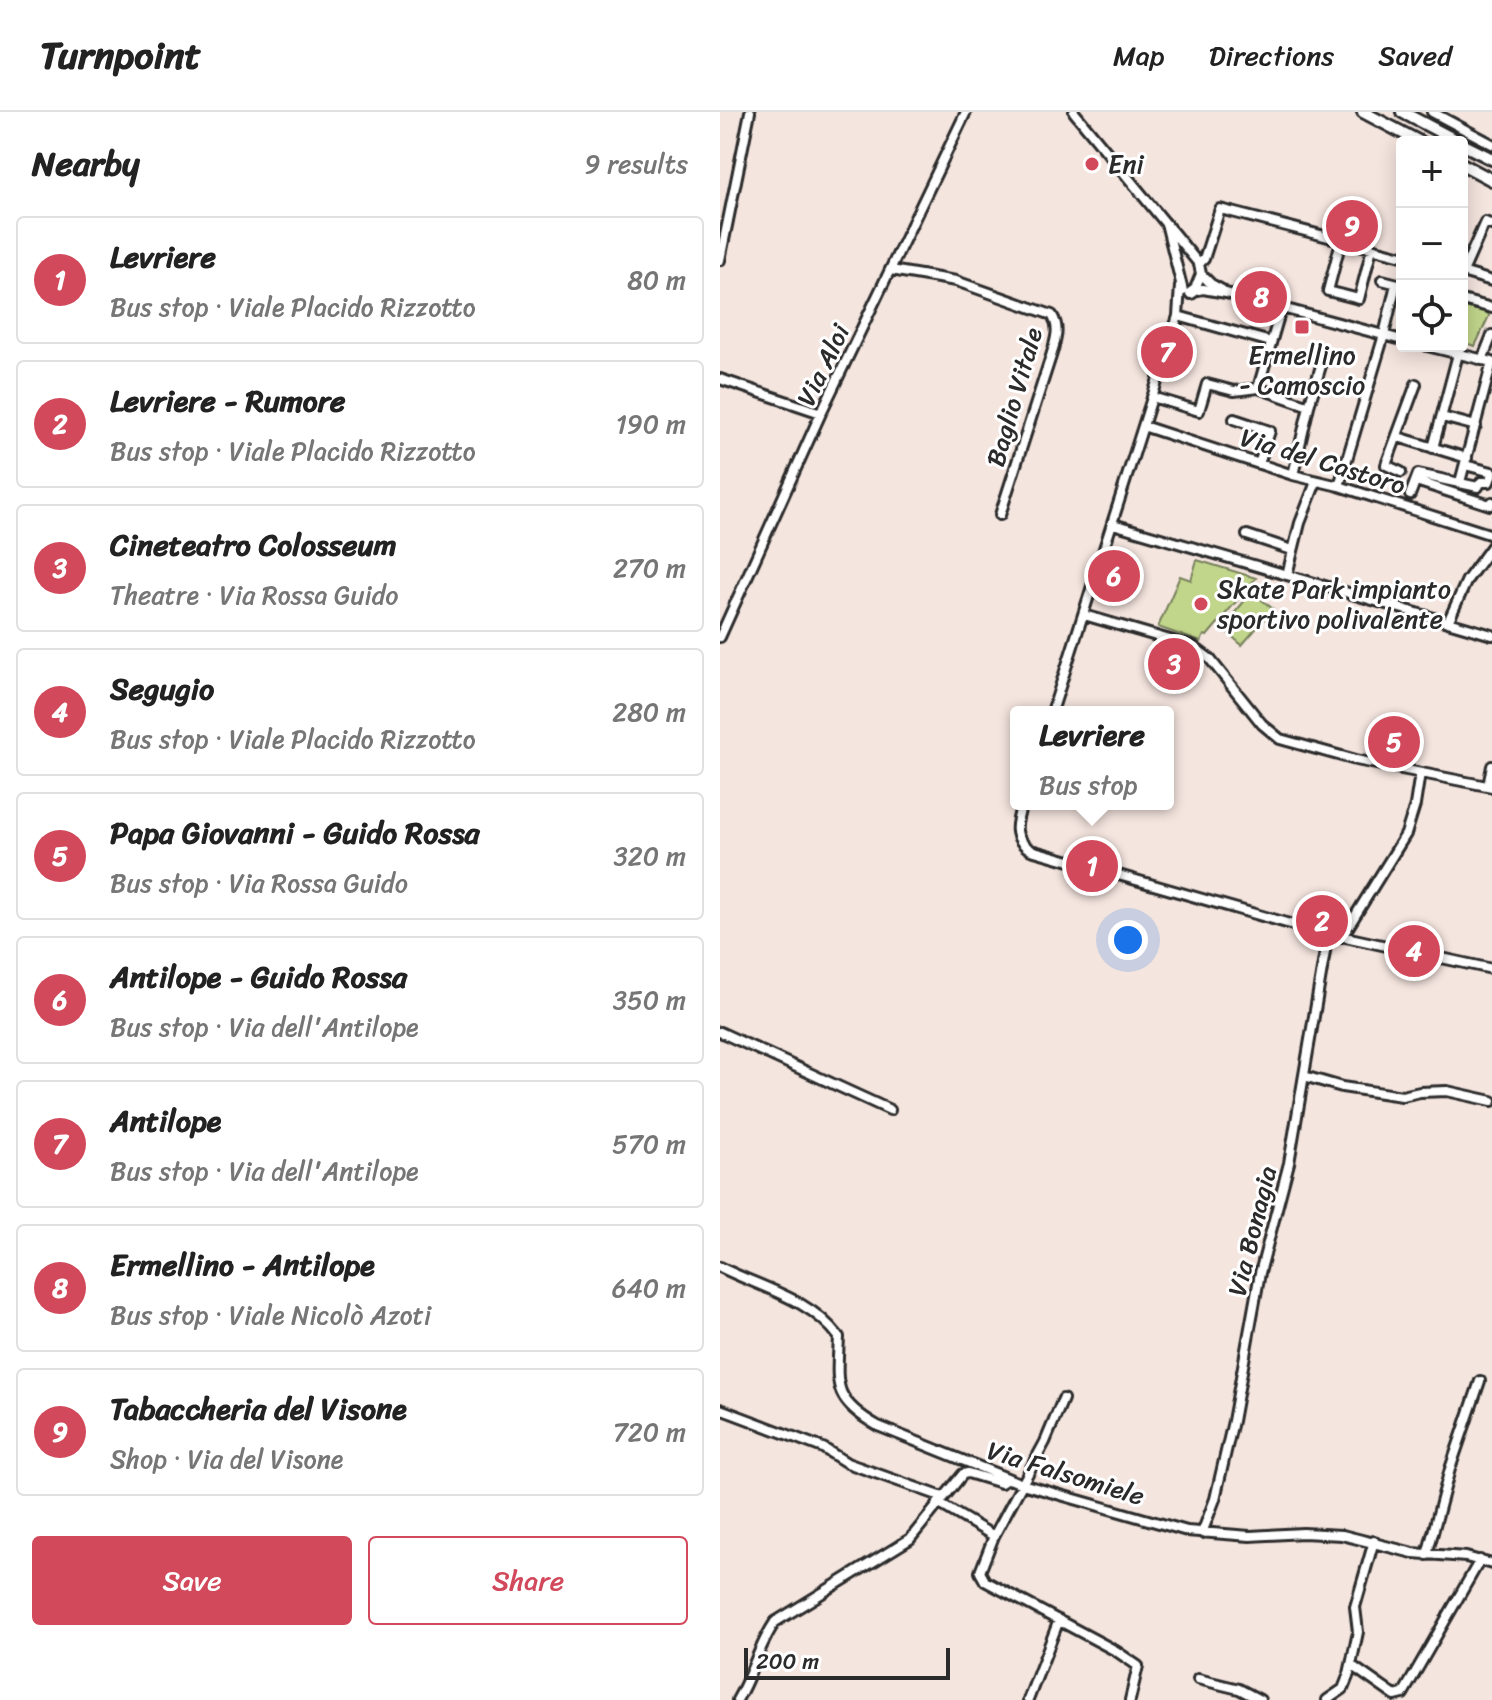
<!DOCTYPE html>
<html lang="en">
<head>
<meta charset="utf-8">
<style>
	:root { --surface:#fff; --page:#f2f2f2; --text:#222; --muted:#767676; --line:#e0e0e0; --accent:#d1495b }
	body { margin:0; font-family:Sriracha,sans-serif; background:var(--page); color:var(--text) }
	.controls { position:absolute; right:24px; top:24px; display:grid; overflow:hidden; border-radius:8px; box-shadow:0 4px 20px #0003 }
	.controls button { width:72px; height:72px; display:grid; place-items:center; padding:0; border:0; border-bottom:2px solid var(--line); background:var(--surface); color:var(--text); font:40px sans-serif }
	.scale { position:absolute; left:24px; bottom:20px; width:206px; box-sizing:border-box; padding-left:8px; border:4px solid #2b2b2b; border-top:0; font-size:22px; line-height:28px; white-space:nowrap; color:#2b2b2b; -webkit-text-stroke:6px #fff; paint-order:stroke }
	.you { position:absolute; left:408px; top:828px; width:28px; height:28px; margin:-20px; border:6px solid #fff; border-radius:50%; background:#1a73e8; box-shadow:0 0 0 12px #1a73e833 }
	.badge { display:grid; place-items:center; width:52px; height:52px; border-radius:50%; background:var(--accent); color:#fff; font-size:26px; font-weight:700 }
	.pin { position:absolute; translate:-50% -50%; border:4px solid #fff; box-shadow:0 2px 8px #0006 }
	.popup { position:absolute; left:290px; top:594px; width:164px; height:104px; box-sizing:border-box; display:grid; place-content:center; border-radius:8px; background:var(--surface); filter:drop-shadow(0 2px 6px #0005); font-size:26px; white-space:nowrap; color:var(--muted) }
	.popup b { font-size:30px; color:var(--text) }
	.popup::after { content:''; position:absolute; left:50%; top:100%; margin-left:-16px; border:16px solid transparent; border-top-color:var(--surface) }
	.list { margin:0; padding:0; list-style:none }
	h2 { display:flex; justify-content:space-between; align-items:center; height:104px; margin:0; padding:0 32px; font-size:34px }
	h2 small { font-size:26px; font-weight:400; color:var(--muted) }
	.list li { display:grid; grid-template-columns:52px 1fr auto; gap:24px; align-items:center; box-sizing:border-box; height:128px; margin:0 16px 16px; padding:0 16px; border:2px solid var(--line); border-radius:8px }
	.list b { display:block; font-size:30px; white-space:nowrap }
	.list p { margin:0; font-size:26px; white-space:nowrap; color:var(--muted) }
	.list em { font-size:26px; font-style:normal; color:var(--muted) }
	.actions { display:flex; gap:16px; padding:24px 32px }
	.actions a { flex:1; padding:18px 0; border:2px solid var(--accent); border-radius:8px; text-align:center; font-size:28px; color:var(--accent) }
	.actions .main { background:var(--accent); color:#fff }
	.icon { flex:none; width:44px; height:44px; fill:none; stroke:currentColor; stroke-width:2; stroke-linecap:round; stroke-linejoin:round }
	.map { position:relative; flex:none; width:772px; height:1588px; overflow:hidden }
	header { display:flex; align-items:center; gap:48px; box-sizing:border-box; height:112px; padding:0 40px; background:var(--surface); border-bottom:2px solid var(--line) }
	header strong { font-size:38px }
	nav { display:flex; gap:44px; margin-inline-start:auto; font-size:28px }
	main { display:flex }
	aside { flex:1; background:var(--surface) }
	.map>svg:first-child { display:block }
	.green { fill:#c2d68b; stroke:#76805b; stroke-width:2 }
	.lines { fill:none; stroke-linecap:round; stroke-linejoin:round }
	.minor-casing { stroke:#2b2b2b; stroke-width:14 }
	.major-casing { stroke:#2b2b2b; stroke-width:16 }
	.minor { stroke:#fff; stroke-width:8 }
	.major { stroke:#fff; stroke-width:10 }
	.poi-dot { fill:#d1495b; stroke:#fff; stroke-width:3 }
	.labels { text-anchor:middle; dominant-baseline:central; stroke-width:6; stroke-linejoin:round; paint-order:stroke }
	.poi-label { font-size:26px; fill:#2b2b2b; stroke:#fff; text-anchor:start }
	.street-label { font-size:26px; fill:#2b2b2b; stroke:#fff }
</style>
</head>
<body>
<header>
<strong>Turnpoint</strong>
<nav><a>Map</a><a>Directions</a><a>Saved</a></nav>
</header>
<main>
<aside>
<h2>Nearby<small>9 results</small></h2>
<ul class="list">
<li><span class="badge">1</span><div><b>Levriere</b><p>Bus stop · Viale Placido Rizzotto</p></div><em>80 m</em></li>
<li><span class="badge">2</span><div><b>Levriere - Rumore</b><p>Bus stop · Viale Placido Rizzotto</p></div><em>190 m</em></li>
<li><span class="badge">3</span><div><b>Cineteatro Colosseum</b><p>Theatre · Via Rossa Guido</p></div><em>270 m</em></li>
<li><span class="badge">4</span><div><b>Segugio</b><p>Bus stop · Viale Placido Rizzotto</p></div><em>280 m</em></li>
<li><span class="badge">5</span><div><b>Papa Giovanni - Guido Rossa</b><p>Bus stop · Via Rossa Guido</p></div><em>320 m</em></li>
<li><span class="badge">6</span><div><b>Antilope - Guido Rossa</b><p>Bus stop · Via dell'Antilope</p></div><em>350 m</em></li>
<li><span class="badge">7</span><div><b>Antilope</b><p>Bus stop · Via dell'Antilope</p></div><em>570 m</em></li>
<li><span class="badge">8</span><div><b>Ermellino - Antilope</b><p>Bus stop · Viale Nicolò Azoti</p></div><em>640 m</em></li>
<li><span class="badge">9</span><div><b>Tabaccheria del Visone</b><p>Shop · Via del Visone</p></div><em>720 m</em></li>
</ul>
<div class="actions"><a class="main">Save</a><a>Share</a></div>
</aside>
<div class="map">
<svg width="772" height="1588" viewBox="0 0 772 1588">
	<rect width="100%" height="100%" fill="#f5e5df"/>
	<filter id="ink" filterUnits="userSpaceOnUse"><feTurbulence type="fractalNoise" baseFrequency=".0125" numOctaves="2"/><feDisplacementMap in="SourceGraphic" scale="16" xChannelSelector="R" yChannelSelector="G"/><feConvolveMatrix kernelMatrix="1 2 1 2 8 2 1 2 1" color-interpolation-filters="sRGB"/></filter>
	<g filter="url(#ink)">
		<path class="green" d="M 742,193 L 767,199 L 769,204 L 755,234 L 742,230 Z
			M 477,448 L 536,466 L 487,524 L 484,523 L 481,530 L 438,515 L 460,464 L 471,468 Z
			M 532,480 L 553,497 L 522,533 L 502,516 Z"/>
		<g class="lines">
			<defs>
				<path id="minor" d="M 354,0 L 479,152 L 481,162 L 474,179
					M 712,0 L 772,32
					M 447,115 L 463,179
					M 621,129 L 608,179 L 639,187 L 652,136
					M 0,148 L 30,0
					M 479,152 L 484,147 L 500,97 L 682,144
					M 171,158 L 236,169 L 332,203 C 340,216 336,226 332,241 L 280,403
					M 742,160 L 772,169
					M 743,160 L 765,110 L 772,113
					M 481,162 L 491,172 L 502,178
					M 662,168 L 682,173
					M 474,179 L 483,177 L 506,181 L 682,228
					M 742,188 L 772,196
					M 458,204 L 551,230
					M 707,234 L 772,250
					M 762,248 L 772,223
					M 0,267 L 101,301
					M 538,276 L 561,197
					M 432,285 L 479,299 L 487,272 L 514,279 L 538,276 L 589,294 L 573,363
					M 589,294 L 603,247
					M 722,305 L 756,314
					M 514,307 L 550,319 L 539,352
					M 423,314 L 573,363 L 619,374 L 772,423
					M 678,325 L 747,346
					M 713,336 L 738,242
					M 745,353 L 772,360
					M 681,360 L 666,353 L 696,272
					M 696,369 L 770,393 L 772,390
					M 740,370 L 772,250
					M 619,374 L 664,223 L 676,172
					M 690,383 L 698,362 L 758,375 L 761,370 L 769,370 L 772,362
					M 393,412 L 772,523
					M 527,423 L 572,438
					M 567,463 L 580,411 L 596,370
					M 364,503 L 474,535 L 490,547 L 542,612 L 560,627 L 636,648 L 772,675
					M 728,510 L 747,468 L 772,434
					M 0,525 L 101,301 L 246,0
					M 332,600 L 458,204 L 460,174
					M 768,674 L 772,654
					M 302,692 C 296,711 291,726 311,738 L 584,816 L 772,857
					M 622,825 L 686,722 L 695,693 L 700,661
					M 0,920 L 170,998
					M 584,964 L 622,975 L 682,984 L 700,980 L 727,979 L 772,989
					M 0,1155 C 41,1176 90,1186 119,1225 C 117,1272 111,1287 158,1314 L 302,1372 L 467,1419 L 530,1424 L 583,1421 L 622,1423 L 693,1441 L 746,1445 L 772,1452
					M 343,1287 L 325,1330 L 274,1424 L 260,1460 L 265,1469 L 396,1539 L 418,1554 L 410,1588
					M 0,1297 L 103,1336 L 127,1351 L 223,1385
					M 218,1391 L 274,1424
					M 482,1421 L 495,1387 L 513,1309 L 540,1161 L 569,1051 L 608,822
					M 707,1443 L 730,1357 L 760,1269
					M 631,1553 L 675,1584 L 683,1582 L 760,1448
					M 478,1567 L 519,1577 L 540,1588
					M 17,1588 C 32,1563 38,1535 55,1510 L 190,1427 L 243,1362 L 248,1361 L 281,1371 L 287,1367
					M 308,1588 L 339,1508
					M 607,1588 L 623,1577 L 629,1562 L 638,1520 L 635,1495 L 654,1429"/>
				<path id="major" d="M 643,0 L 700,30
					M 682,0 L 739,30
					M 742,32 L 772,47
					M 742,52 L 772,68
					M 471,181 L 474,179"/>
			</defs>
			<use href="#minor" class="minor-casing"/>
			<use href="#major" class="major-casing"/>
			<use href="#minor" class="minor"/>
			<use href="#major" class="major"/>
		</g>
	</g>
	<g class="poi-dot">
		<circle cx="372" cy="52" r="8"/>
		<rect x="574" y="207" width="16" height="16" rx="4"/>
		<circle cx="481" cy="492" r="8"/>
	</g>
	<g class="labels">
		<g class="poi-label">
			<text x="388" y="52">Eni</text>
			<text x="582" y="243" text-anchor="middle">Ermellino<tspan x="582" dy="30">- Camoscio</tspan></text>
			<text x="497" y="477">Skate Park impianto<tspan x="497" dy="30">sportivo polivalente</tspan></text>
		</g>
		<g class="street-label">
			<text transform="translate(103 253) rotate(-64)">Via Aloi</text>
			<text transform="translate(294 285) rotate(-74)">Baglio Vitale</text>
			<text transform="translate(603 349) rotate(17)">Via del Castoro</text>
			<text transform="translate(532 1119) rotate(-76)">Via Bonagia</text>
			<text transform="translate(346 1361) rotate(17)">Via Falsomiele</text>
		</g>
	</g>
</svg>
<div class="controls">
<button>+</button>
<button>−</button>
<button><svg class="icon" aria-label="locate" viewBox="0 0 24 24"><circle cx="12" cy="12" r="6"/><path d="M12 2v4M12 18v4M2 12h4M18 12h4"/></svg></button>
</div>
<div class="scale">200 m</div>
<div class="you"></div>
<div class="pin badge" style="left:372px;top:754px">1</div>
<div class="popup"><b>Levriere</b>Bus stop</div>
<div class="pin badge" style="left:602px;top:809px">2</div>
<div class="pin badge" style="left:454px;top:552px">3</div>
<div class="pin badge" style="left:694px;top:839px">4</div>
<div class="pin badge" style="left:674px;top:630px">5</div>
<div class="pin badge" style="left:394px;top:464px">6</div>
<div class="pin badge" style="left:447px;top:240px">7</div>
<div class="pin badge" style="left:541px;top:185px">8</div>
<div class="pin badge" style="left:632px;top:114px">9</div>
</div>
</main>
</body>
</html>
